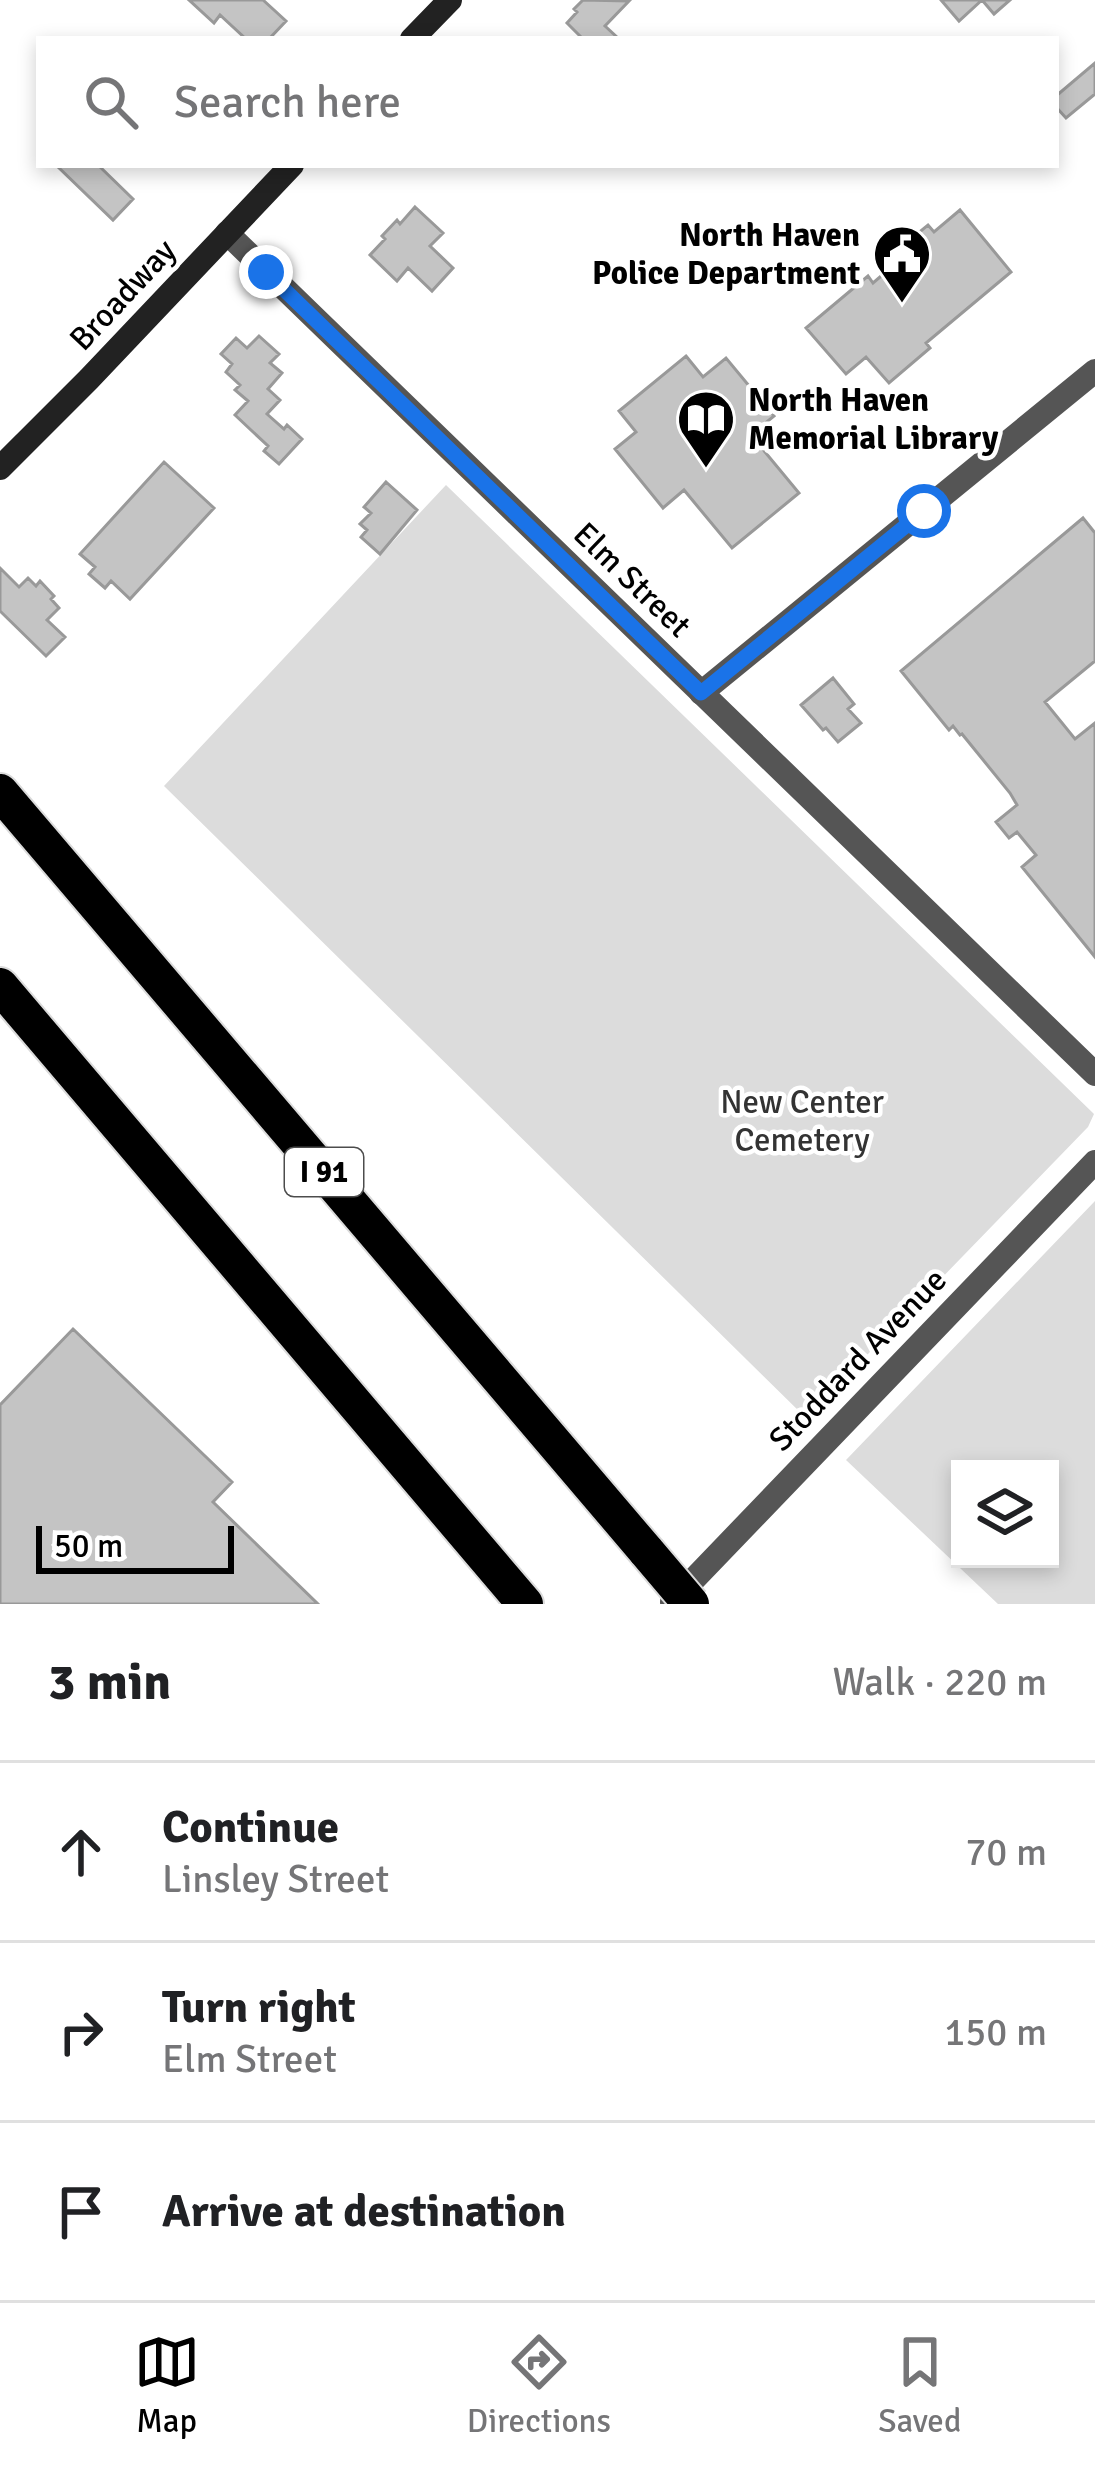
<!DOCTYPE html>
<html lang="en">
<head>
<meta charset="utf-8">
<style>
	:root { --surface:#fff; --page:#f6f6f6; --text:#202124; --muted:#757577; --line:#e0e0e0; --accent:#000 }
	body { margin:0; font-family:Signika,sans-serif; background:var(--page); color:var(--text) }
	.controls { position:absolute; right:36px; bottom:36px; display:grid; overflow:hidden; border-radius:0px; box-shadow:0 6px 18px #0003 }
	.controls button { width:108px; height:108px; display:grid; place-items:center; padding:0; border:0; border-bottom:3px solid var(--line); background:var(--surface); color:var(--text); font:60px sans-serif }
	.scale { position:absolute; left:36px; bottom:30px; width:198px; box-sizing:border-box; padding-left:12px; border:6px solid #000; border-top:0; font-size:33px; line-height:42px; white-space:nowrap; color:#000; -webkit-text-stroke:9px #fff; paint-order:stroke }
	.stop { position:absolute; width:36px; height:36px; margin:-27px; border:9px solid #1a73e8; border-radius:50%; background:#fff }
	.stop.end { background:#1a73e8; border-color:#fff; box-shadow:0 3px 12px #0008 }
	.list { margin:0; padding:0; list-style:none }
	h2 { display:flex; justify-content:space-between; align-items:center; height:156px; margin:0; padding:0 48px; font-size:51px }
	h2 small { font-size:39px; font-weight:400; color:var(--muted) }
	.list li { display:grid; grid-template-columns:78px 1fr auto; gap:36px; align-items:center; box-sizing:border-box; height:180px; padding:0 48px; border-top:3px solid var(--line) }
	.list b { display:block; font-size:45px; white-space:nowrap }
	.list p { margin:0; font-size:39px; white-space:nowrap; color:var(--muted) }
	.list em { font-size:39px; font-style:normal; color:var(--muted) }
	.icon { flex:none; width:66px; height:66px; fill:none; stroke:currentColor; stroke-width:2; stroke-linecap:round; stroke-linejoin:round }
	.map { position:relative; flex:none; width:1095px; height:1604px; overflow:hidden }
	.search { position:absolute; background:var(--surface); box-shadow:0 6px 18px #0003; left:36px; right:36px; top:36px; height:132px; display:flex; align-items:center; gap:30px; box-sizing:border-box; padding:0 42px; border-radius:0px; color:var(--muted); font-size:45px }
	.sheet { height:696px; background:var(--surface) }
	nav { display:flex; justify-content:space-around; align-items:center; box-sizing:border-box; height:168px; border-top:3px solid var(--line); background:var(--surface); font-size:33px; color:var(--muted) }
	nav a { display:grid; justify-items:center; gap:6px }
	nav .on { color:var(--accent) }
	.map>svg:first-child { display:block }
	.green { fill:#dcdcdc; fill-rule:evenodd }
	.building { fill:#c4c4c4; stroke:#999; stroke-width:3 }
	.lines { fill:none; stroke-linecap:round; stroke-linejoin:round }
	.motorway-casing { stroke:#dbdbdb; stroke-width:40 }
	.minor { stroke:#555; stroke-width:24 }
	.tertiary { stroke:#555; stroke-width:24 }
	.secondary { stroke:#222; stroke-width:24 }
	.motorway { stroke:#000; stroke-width:36 }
	.motorway-bridge-casing { stroke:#dbdbdb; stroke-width:40; stroke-linecap:butt }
	.motorway-bridge { stroke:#000; stroke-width:36 }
	.route { stroke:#1a73e8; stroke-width:15 }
	.labels { text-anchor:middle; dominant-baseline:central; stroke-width:9; stroke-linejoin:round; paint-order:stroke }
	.shield { fill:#fff; stroke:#4c4c4c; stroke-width:3 }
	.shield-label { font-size:30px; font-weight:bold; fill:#000 }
	.poi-label { font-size:33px; font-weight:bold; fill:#000; stroke:#fff; text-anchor:end }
	.street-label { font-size:33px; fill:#000; stroke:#fff }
	.park-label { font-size:33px; fill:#333; stroke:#fff }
</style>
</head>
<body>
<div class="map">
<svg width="1095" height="1604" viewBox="0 0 1095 1604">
	<rect width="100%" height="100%" fill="#fff"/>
	<path class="green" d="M 446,485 L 1094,1114 L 1088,1127 L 806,1418 L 164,786 Z
		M 1095,1201 L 1095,1604 L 998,1604 L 846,1460 ZM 960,1469 L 1050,1469 L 1050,1559 L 960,1559 Z"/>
	<path class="building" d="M 189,0 L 263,0 L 286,21 L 269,39 L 246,39 L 220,15 L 214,23 Z
		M 583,0 L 629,1 L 605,26 L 619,39 L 583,39 L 567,23 L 577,12 L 574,9 Z
		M 941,0 L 1010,0 L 994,14 L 982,0 L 959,21 Z
		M 1095,63 L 1095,94 L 1066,118 L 1056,107 L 1056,96 Z
		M 56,165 L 98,165 L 133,199 L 113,220 Z
		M 415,207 L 443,233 L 430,246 L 453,268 L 432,291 L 408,268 L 397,281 L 370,255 L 385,239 L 382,236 L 397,220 L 400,224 Z
		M 960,210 L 1011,272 L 926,343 L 930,348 L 889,383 L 866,357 L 846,374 L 806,328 L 868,276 L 873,283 L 901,259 L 895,252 L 928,225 L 934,232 Z
		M 259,336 L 279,354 L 270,363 L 282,373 L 268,389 L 280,400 L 267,414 L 284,429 L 287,425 L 302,439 L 279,464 L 264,451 L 268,446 L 235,415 L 248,401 L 235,390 L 240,385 L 226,372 L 232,364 L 221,354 L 236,338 L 247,348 Z
		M 686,356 L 703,377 L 726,358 L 774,416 L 751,435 L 799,493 L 732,548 L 684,490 L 663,508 L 615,449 L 636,432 L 619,411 Z
		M 164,462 L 214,508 L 130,599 L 111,581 L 105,588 L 89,574 L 95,567 L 80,554 Z
		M 386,482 L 417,510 L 380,554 L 361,537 L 367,530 L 360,524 L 371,513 L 364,507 Z
		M 1083,518 L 1095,533 L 1095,661 L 1045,702 L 1075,739 L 1095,723 L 1095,957 L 1022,867 L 1036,855 L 1017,832 L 1009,838 L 996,822 L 1017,805 L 1010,793 L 962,734 L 960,735 L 953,726 L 949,730 L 901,671 Z
		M 0,568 L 19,587 L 28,578 L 36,586 L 40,581 L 54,596 L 51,599 L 59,608 L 47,620 L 65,637 L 46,656 L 0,611 Z
		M 833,678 L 854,704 L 848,709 L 861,723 L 838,742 L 826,728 L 823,730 L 801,705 Z
		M 73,1329 L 232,1482 L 213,1502 L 318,1604 L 0,1604 L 0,1405 Z"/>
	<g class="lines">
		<defs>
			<path id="motorway" d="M 0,792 L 647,1552
				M 0,986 L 525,1604"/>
		</defs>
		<use href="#motorway" class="motorway-casing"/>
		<path class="minor" d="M 701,693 L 1095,371
			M 672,1602 L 1095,1162"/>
		<path class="tertiary" d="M 227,233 L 1095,1074"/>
		<path class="secondary" d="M 412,39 L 450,0
			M 0,468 L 89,379 L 292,165"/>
		<use href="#motorway" class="motorway"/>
		<defs>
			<path id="motorway-bridge" d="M 647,1552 L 691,1604"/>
		</defs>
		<use href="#motorway-bridge" class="motorway-bridge-casing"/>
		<use href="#motorway-bridge" class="motorway-bridge"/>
	</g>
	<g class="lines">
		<path class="route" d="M 266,272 L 701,693 L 924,511"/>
	</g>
	<defs>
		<symbol id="civic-pin" viewBox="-11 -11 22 30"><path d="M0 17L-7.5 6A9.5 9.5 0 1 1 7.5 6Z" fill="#000" stroke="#fff"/><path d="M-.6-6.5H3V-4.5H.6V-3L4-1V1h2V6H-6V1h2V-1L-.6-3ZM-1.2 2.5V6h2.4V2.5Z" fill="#fff"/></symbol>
		<symbol id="library-pin" viewBox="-11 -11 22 30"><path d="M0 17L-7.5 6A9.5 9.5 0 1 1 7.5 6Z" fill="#000" stroke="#fff"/><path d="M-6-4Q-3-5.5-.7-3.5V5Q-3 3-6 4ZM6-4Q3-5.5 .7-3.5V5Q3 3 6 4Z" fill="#fff"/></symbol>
	</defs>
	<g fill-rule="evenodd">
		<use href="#civic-pin" x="869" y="221" width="66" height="90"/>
		<use href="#library-pin" x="673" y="386" width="66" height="90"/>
	</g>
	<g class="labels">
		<rect class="shield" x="285" y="1148" width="78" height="48" rx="9"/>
		<g class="shield-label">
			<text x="324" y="1172">I 91</text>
		</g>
		<g class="poi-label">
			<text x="860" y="235">North Haven<tspan x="860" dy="38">Police Department</tspan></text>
			<text x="748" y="400" text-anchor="start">North Haven<tspan x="748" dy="38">Memorial Library</tspan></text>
		</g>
		<g class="street-label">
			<text transform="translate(123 295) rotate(-47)">Broadway</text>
			<text transform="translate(632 580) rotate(44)">Elm Street</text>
			<text transform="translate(858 1360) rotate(-46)">Stoddard Avenue</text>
		</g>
		<g class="park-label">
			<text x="802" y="1102">New Center<tspan x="802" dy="38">Cemetery</tspan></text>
		</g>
	</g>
</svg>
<div class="controls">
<button><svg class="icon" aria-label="layers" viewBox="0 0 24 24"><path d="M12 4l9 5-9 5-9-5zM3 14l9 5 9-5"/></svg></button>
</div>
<div class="scale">50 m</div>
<div class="stop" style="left:924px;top:511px"></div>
<div class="stop end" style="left:266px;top:272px"></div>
<div class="search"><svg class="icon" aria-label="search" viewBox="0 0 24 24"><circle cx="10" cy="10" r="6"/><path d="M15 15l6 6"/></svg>Search here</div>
</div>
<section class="sheet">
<h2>3 min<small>Walk · 220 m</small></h2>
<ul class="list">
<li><svg class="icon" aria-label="ahead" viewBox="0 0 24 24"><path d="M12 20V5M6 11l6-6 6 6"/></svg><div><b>Continue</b><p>Linsley Street</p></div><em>70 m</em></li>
<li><svg class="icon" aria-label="right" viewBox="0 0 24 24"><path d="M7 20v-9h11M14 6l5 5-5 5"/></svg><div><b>Turn right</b><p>Elm Street</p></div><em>150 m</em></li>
<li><svg class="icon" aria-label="arrive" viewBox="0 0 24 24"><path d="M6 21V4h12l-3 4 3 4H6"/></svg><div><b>Arrive at destination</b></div></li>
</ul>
</section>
<nav>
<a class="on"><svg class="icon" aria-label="map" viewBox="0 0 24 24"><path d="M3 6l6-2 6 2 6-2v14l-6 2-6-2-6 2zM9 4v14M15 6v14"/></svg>Map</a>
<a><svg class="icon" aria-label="directions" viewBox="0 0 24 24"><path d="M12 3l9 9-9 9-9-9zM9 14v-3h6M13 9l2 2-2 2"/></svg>Directions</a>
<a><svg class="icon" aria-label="saved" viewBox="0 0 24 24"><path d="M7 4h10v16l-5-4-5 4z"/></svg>Saved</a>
</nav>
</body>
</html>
